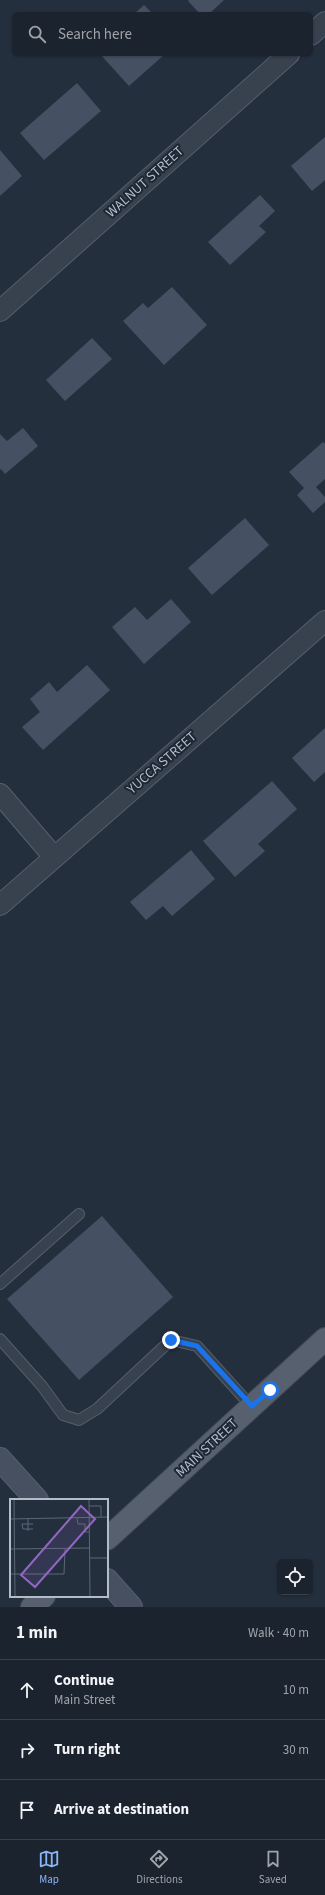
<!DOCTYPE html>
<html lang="en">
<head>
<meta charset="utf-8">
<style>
	:root { --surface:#1b232e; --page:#242b36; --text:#f1f3f6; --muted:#a0a4aa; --line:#39404a; --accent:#8ab4f8 }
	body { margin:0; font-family:"Source Sans 3",sans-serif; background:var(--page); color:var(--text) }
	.controls { position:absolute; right:12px; bottom:12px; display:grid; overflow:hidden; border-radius:6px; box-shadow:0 1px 3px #0004 }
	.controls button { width:36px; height:36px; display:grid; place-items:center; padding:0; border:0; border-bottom:1px solid var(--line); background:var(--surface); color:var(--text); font:20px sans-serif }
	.stop { position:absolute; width:12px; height:12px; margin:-9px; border:3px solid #1a73e8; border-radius:50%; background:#fff }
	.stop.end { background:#1a73e8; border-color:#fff; box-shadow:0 1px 4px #0008 }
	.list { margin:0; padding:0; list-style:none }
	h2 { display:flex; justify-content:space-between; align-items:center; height:52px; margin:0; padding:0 16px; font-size:17px }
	h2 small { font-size:13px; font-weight:400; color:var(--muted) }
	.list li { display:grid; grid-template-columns:26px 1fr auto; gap:12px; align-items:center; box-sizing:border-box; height:60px; padding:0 16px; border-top:1px solid var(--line) }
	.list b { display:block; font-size:15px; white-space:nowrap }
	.list p { margin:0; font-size:13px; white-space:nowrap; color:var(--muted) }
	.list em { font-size:13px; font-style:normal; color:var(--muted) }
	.icon { flex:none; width:22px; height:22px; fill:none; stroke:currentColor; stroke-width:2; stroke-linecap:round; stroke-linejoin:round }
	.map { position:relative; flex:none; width:325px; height:1607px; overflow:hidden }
	.search { position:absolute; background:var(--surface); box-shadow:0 1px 3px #0004; left:12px; right:12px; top:12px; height:44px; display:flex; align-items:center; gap:10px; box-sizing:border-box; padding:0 14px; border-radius:6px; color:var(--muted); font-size:15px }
	.sheet { height:232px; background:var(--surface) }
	nav { display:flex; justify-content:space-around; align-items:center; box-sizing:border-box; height:56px; border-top:1px solid var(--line); background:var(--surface); font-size:11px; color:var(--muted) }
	nav a { display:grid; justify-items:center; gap:2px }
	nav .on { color:var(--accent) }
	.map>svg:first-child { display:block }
	.building { fill:#455162 }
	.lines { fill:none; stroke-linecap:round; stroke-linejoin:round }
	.lane-casing { stroke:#565f6c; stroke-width:12 }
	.street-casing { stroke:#565f6c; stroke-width:22 }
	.secondary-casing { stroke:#565f6c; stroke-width:24 }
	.primary-casing { stroke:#414a57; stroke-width:24 }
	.lane { stroke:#38414e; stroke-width:10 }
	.street { stroke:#38414e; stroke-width:20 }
	.secondary { stroke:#465061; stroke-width:22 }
	.primary { stroke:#56606e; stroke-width:22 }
	.route { stroke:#1a73e8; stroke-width:5 }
	.labels { text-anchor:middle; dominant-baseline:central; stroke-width:4; stroke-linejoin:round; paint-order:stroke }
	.street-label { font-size:14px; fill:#b4bcc9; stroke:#1d2633 }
	.inset-road { fill:none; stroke:#5e6776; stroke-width:1 }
	.view { fill:#9266c3; fill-opacity:0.15; stroke:#9266c3; stroke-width:2 }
	.inset-edge { fill:none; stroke:#b4bcc9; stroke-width:2 }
</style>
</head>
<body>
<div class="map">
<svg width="325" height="1607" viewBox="0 0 325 1607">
	<rect width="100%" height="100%" fill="#242f3e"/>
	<path class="building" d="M 189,0 L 224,0 L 209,14 L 200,14 L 188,1 Z
		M 144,5 L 153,14 L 134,14 Z
		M 100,54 L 165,54 L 129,86 Z
		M 77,83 L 101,111 L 44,160 L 20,133 Z
		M 325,137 L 325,180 L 312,191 L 291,166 Z
		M 0,150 L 22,176 L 0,196 Z
		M 260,195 L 275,211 L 259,226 L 266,232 L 230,265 L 208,242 Z
		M 172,287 L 207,325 L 164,365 L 123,321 L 143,303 L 148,308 Z
		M 92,338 L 112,359 L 65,401 L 46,380 Z
		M 23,428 L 38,446 L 5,474 L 1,469 L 0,470 L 0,434 L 7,441 Z
		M 323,442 L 325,444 L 325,479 L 316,487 L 325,497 L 325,502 L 313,513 L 297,495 L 304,488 L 289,472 Z
		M 245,518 L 269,545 L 212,595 L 188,568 Z
		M 171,599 L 191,622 L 144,664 L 112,627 L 135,607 L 147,620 Z
		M 87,665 L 110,690 L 43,750 L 22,727 L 40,712 L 30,699 L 49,682 L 57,692 Z
		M 325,728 L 325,772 L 314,782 L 292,758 Z
		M 272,781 L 297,809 L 258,844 L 265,851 L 235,877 L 203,841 Z
		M 191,850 L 215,879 L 172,916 L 163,906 L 146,920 L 130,902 Z
		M 102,1216 L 173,1297 L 79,1380 L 7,1299 Z"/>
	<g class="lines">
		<defs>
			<path id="lane" d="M 0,1284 L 79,1214
				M 0,1339 L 42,1386 L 63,1415 L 79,1420 L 97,1409 L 171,1340 L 197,1346 L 252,1407"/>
			<path id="street" d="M 311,35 L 325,22
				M 0,311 L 289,54
				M 0,794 L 54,857
				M 0,905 L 325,621"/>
			<path id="secondary" d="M 0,1459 L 37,1500
				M 107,1580 L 131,1607"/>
			<path id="primary" d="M 107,1539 L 325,1339
				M 32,1607 L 44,1596"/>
		</defs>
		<use href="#lane" class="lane-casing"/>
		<use href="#street" class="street-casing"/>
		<use href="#secondary" class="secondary-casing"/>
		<use href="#primary" class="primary-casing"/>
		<use href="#lane" class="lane"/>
		<use href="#street" class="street"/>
		<use href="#secondary" class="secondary"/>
		<use href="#primary" class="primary"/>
	</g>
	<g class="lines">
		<path class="route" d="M 171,1340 L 197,1346 L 252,1406 L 270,1390"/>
	</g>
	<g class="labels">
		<g class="street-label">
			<text transform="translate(145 182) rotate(-42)">WALNUT STREET</text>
			<text transform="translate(162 763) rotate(-41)">YUCCA STREET</text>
			<text transform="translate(207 1448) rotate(-43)">MAIN STREET</text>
		</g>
	</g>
	<g transform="translate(10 1499)">
		<rect width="98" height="98" fill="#242f3e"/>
		<path class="inset-road" d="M 4,0 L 5,98M 79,0 L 80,98M 79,7 L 91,7 L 91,18M 67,19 L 68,25 L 75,25 L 75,33 L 79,33M 0,20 L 98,18M 18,20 L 18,30 L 23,30M 18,32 L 18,30 L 13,30 L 12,25 L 23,25M 0,50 L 80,49M 80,59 L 98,59M 0,75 L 54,75 L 55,50"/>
		<path class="view" d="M 71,7 L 85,20 L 25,88 L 11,76 Z"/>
		<rect width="98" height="98" class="inset-edge"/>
	</g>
</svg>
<div class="controls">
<button><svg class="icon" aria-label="locate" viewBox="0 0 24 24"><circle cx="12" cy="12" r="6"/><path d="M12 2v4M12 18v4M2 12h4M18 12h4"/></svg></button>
</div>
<div class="stop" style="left:270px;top:1390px"></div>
<div class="stop end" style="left:171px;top:1340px"></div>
<div class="search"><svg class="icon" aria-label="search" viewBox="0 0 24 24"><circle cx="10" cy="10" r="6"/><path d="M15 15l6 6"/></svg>Search here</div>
</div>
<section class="sheet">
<h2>1 min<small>Walk · 40 m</small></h2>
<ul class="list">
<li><svg class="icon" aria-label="ahead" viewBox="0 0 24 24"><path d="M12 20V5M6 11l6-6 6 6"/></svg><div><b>Continue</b><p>Main Street</p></div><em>10 m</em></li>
<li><svg class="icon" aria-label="right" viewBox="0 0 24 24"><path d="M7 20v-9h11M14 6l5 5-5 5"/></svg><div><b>Turn right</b></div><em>30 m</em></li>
<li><svg class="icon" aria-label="arrive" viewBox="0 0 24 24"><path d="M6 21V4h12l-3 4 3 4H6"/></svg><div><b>Arrive at destination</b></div></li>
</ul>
</section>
<nav>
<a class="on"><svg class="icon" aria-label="map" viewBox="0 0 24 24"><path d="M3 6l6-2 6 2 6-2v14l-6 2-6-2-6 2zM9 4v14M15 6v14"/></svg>Map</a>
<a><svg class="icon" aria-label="directions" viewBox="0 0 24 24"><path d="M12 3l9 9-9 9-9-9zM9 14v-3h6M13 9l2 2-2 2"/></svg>Directions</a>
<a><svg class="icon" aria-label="saved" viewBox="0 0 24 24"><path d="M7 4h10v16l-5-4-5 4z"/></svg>Saved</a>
</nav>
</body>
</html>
